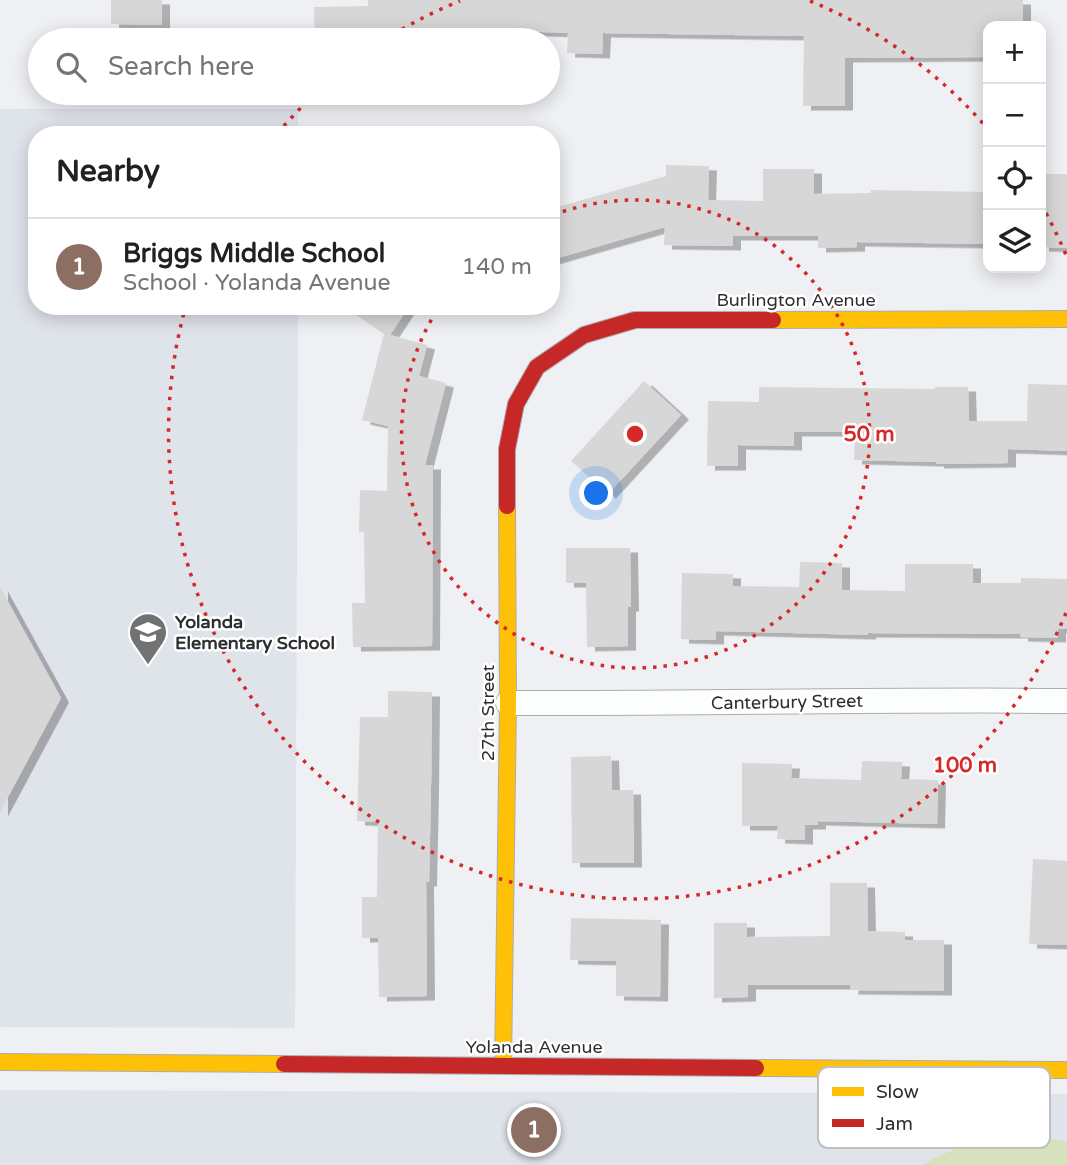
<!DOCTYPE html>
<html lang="en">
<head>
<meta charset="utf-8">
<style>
	:root { --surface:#fff; --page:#f2f2f2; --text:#202124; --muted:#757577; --line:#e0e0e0; --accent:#717274 }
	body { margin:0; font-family:"Varela Round",sans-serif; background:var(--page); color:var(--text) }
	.controls { position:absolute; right:21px; top:21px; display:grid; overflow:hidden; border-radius:14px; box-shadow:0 4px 18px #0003 }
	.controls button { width:63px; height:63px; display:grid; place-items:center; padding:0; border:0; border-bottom:2px solid var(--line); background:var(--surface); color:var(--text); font:35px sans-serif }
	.you { position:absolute; left:597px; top:494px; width:24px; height:24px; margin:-18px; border:5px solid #fff; border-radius:50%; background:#1a73e8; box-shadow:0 0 0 10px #1a73e833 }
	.badge { display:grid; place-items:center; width:46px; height:46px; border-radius:50%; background:var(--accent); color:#fff; font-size:23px; font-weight:700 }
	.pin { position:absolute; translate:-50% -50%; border:4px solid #fff; box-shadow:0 2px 7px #0006 }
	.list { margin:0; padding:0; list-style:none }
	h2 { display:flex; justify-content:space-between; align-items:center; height:91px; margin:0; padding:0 28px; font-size:30px }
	h2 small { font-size:23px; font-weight:400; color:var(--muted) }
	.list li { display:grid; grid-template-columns:46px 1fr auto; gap:21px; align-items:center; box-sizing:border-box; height:98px; padding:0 28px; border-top:2px solid var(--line) }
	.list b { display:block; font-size:26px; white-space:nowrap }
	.list p { margin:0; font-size:23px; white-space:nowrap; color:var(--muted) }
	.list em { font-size:23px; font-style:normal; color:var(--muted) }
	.icon { flex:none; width:38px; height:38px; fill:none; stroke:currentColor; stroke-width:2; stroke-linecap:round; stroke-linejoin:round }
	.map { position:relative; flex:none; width:1067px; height:1165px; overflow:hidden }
	.search { position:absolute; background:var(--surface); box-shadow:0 4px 18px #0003; left:28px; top:28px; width:532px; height:77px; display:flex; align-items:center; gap:18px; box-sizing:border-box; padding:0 24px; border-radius:38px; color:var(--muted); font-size:26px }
	.panel { position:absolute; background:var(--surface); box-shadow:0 4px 18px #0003; left:28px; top:126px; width:532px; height:189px; border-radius:28px }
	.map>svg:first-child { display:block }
	.built { fill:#dfe3ea }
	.green { fill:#d7e1bb }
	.building { fill:#d7d7d8; filter:url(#shadow) }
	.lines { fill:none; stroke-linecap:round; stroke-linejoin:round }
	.street-casing { stroke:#acadaf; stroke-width:26 }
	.slow-casing { stroke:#acadaf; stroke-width:18 }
	.jam-casing { stroke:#acadaf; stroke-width:18 }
	.street { stroke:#fcfdfd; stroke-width:24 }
	.slow { stroke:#ffc107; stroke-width:16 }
	.jam { stroke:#c62828; stroke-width:16 }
	.ring { fill:none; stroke:#d62828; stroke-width:3.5; stroke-dasharray:3.5 7 }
	.labels { text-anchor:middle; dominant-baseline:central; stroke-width:5; stroke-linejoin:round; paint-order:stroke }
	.street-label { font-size:18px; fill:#2d2e2f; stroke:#fff }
	.poi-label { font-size:18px; font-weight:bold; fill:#2d2e2f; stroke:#fff; text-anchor:start }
	.key { fill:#fff; stroke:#c0c0c1; stroke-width:2 }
	.key-label { font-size:19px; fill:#2d2e2f }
	.centre { fill:#d62828; stroke:#fff; stroke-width:3.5 }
	.ring-label { font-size:21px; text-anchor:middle; font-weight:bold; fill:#d62828; stroke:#fff; stroke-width:5; stroke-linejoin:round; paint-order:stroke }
</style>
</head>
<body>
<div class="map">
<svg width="1067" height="1165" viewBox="0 0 1067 1165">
	<defs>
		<filter id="shadow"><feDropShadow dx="8" dy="4.5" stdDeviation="0" flood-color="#0004"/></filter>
	</defs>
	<rect width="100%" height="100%" fill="#eef0f3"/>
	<path class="built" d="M 0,109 L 298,109 L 298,135 L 37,135 L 37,306 L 298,306 L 295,1028 L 0,1027 Z
		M 0,1090 L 1067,1094 L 1067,1165 L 0,1165 Z"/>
	<path class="green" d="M 1009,1136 L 1038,1136 L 1067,1142 L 1067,1165 L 923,1165 C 950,1148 978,1141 1009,1136 Z"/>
	<path class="building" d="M 111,0 L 162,0 L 162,25 L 111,24 Z
		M 368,0 L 1023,0 L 1023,26 L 988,26 L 988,57 L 845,58 L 845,106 L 803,106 L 804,36 L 603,33 L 602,54 L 567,53 L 568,33 L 516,31 L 516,40 L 315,40 L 314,7 L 368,6 Z
		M 666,165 L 709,166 L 708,200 L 763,201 L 763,169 L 814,169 L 814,194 L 871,193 L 871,190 L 988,192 L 988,244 L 857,242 L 857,247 L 818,248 L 818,236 L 733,236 L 733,246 L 664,245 L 665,227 L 551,260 L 551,209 L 666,176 Z
		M 1041,174 L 1067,174 L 1067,248 L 1041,247 Z
		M 343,306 L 409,306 L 390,335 L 427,345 L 419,376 L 446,383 L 425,465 L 433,465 L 432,646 L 353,647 L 352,603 L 365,603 L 364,532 L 359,532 L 360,490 L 387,491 L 388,426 L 362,420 L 384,334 Z
		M 644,381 L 681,415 L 608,494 L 571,461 Z
		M 1028,384 L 1067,385 L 1067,451 L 1008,449 L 1008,463 L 936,464 L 936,462 L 854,460 L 855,432 L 794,432 L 794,446 L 738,445 L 738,466 L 707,466 L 708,401 L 759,402 L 759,387 L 935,389 L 935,387 L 968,387 L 969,421 L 1027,421 Z
		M 566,548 L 630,548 L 631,607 L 628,607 L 628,646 L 587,647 L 586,583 L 566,583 Z
		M 800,562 L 842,563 L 842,590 L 905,591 L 905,564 L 973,564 L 973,583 L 1021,583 L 1021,578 L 1067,579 L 1067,629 L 1058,629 L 1058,638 L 1020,637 L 1020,634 L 868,633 L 868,635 L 716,631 L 716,640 L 681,639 L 682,573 L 733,574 L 733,586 L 799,587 Z
		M 0,587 L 61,698 L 0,812 Z
		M 388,691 L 432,692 L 431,788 L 429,882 L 426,882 L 427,996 L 379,997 L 378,938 L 362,938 L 362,897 L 377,897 L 378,822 L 357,821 L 360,717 L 388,717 Z
		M 611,756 L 612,790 L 633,790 L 634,863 L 572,863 L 571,757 Z
		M 862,761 L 902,762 L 901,779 L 938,780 L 937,824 L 818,821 L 818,825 L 805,825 L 805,840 L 777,839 L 778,826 L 742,826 L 742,763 L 792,764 L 791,778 L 861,780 Z
		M 1033,859 L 1067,861 L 1067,945 L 1029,944 Z
		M 830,883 L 867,883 L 868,931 L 905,932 L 905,940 L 944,940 L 944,991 L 850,990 L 851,985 L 748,985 L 748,997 L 714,998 L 714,923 L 747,923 L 747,937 L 830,936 Z
		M 571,918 L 661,920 L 660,997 L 616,996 L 616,961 L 570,960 Z"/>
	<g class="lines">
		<defs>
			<path id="street" d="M 508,703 C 694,704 880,699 1067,701"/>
			<path id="slow" d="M 773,320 L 1067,319
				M 0,1062 L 284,1064
				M 503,1066 L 508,703 L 507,506
				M 756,1068 L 1067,1070"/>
			<path id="jam" d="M 507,506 L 507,449 L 516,404 L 537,367 L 584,335 L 635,320 L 773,320
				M 284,1064 L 756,1068"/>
		</defs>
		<use href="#street" class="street-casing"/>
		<use href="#slow" class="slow-casing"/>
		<use href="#jam" class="jam-casing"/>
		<use href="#street" class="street"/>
		<use href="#slow" class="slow"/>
		<use href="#jam" class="jam"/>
	</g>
	<g class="ring">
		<path d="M553 215A234 234 0 1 1 439 307"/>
		<path d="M1066 613A467 467 0 0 1 185 309M277 134A467 467 0 0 1 314 95M384 40A467 467 0 0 1 460 1M810 1A467 467 0 0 1 987 128M1041 204A467 467 0 0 1 1066 255"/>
	</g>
	<defs>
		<symbol id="school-pin" viewBox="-11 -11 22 30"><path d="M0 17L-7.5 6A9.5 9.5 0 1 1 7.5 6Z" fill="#717274" stroke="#fff"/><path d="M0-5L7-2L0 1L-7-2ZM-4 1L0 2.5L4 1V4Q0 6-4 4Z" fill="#fff"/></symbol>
	</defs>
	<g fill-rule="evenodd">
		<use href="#school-pin" x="126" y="610" width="44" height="60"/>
	</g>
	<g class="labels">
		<g class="street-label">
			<text x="796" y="300">Burlington Avenue</text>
			<text transform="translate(787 702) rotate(-1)">Canterbury Street</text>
			<text transform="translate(488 713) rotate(-90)">27th Street</text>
			<text x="534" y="1047">Yolanda Avenue</text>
		</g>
		<g class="poi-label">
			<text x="175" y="622">Yolanda<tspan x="175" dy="21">Elementary School</tspan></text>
		</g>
	</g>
	<rect x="818" y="1067" width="232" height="81" rx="10" class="key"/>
	<rect x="832" y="1087" width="32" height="9" fill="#ffc107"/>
	<rect x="832" y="1119" width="32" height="8" fill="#c62828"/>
	<g class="key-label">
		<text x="876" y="1098">Slow</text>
		<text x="876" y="1130">Jam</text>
	</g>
	<circle cx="635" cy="434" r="10" class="centre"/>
	<g class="ring-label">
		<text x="869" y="441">50 m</text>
		<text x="965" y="772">100 m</text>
	</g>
</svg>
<div class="controls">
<button>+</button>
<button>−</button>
<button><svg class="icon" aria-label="locate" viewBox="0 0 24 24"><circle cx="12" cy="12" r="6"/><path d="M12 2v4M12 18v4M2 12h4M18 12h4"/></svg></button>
<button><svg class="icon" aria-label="layers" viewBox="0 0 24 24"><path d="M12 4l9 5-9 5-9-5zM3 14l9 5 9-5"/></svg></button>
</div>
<div class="you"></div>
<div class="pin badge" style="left:534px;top:1130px;background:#8d6e63">1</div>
<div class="search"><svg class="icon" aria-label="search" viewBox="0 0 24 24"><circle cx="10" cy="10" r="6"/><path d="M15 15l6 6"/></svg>Search here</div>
<section class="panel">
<h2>Nearby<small></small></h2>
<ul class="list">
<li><span class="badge" style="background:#8d6e63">1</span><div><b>Briggs Middle School</b><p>School · Yolanda Avenue</p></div><em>140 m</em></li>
</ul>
</section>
</div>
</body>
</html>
